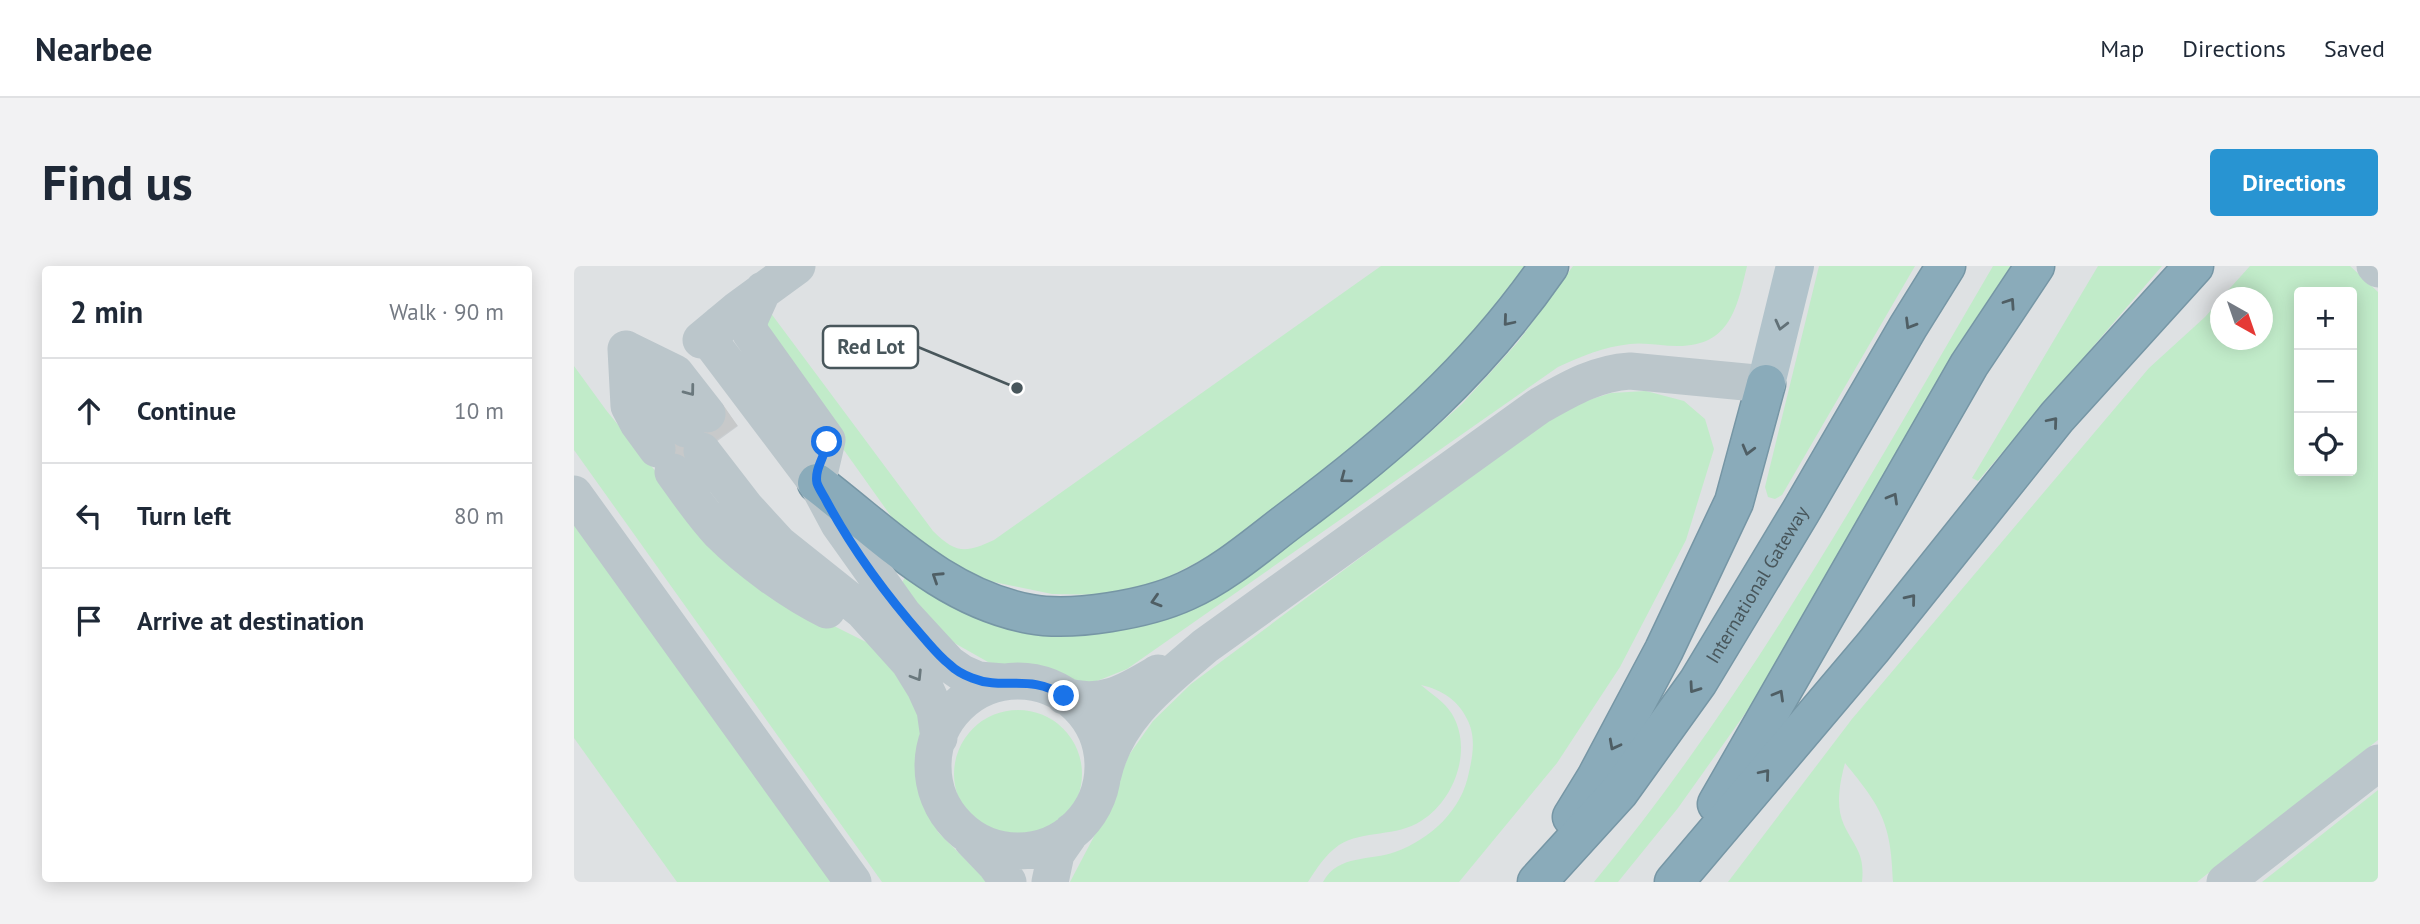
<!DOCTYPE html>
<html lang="en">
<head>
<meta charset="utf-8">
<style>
	:root { --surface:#fff; --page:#f2f2f3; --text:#1f2937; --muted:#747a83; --line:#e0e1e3; --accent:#2894d2 }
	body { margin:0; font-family:"PT Sans",sans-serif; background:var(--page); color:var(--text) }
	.controls { position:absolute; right:21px; top:21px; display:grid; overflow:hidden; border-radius:7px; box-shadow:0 4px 18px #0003 }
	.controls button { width:63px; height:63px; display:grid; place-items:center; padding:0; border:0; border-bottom:2px solid var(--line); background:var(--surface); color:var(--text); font:35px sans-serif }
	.compass { position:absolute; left:1636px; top:21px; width:63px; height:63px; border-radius:50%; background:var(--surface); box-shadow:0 4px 18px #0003; rotate:140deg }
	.stop { position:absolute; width:21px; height:21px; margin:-16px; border:5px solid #1a73e8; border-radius:50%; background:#fff }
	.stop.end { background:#1a73e8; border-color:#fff; box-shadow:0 2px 7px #0008 }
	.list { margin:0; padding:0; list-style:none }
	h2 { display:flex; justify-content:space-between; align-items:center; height:91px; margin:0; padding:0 28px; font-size:30px }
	h2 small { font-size:23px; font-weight:400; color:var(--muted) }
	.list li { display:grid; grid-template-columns:46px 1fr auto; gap:21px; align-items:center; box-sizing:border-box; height:105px; padding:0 28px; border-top:2px solid var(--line) }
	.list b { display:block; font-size:26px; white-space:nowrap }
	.list em { font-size:23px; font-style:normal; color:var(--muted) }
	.icon { flex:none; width:38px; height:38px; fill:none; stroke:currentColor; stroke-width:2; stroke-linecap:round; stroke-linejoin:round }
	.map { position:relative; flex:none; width:1804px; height:616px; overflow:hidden; border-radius:7px }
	header { display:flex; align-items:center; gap:42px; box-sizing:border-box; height:98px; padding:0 35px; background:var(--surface); border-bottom:2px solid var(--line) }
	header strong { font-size:33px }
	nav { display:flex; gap:38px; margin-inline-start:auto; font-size:24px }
	.intro { display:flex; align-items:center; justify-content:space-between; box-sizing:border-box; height:168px; padding:0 42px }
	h1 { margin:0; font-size:49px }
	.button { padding:18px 32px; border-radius:7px; background:var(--accent); color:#fff; font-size:24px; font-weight:700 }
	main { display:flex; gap:42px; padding:0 42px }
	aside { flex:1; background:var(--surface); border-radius:7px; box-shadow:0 4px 18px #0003 }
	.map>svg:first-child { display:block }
	.airport { fill:#dee1e3; fill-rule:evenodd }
	.green { fill:#c1ebc9; fill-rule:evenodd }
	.building { fill:#c9cdd0 }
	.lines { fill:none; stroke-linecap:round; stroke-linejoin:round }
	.minor-tunnel { stroke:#c7c9ca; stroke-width:37; stroke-dasharray:37 18; stroke-linecap:butt }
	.highway-casing { stroke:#7696a5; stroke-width:41 }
	.minor { stroke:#bbc6cb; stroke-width:37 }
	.major { stroke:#b1c3cb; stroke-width:38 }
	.highway { stroke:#8aabba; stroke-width:38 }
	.oneway { stroke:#4f5e64 }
	.oneway2 { stroke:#627177 }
	.oneway3 { stroke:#6a787d }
	.route { stroke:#1a73e8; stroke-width:9 }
	.labels { text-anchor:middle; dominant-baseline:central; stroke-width:5; stroke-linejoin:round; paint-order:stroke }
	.street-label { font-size:19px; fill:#48565b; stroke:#fff }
	.leader { fill:none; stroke:#48565b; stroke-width:2.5 }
	.callout-dot { fill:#48565b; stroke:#fff; stroke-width:2.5 }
	.callout { fill:#fff; stroke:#48565b; stroke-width:2.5 }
	.callout-label { font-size:21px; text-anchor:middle; font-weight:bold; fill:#48565b }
</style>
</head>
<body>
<header>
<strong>Nearbee</strong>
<nav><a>Map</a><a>Directions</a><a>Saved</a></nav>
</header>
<div class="intro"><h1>Find us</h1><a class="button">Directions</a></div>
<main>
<aside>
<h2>2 min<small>Walk · 90 m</small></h2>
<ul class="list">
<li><svg class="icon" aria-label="ahead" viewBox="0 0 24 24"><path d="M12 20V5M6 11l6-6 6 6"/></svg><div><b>Continue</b></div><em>10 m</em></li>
<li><svg class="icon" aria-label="left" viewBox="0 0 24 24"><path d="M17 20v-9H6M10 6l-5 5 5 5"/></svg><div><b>Turn left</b></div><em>80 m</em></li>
<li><svg class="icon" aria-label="arrive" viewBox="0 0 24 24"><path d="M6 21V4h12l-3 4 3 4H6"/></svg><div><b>Arrive at destination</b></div></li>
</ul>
</aside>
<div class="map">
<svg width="1804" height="616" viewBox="0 0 1804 616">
	<rect width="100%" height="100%" fill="#f1efef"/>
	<path class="airport" d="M 0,0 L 1804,0 L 1804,616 L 0,616 ZM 1725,26 L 1778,26 L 1778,205 L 1725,205 ZM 1646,32 L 1688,32 L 1688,74 L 1646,74 Z"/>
	<path class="green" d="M 807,0 L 954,0 L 888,81 L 814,154 L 641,287 L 583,317 L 533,329 L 478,328 L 405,313 L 350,283 L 319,253 L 188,69 L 196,46 L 359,265 C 382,288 392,287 420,274 Z
		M 999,0 L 1173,0 C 1163,42 1156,80 1104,80 C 1088,80 1071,76 1056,78 C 1029,81 1008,90 984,101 L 553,403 L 518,417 L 473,414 L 414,396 L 368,370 L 326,321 L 331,311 L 468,362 L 709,282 L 835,185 L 888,138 L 944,76 Z
		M 1245,0 L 1341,0 L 1208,229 L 1201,233 L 1194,231 L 1191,221 Z
		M 1419,0 L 1443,0 L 1185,428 L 1104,542 L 1044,616 L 1020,616 C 1177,426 1295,212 1419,0 Z
		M 1524,0 L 1588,0 L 1404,215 L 1398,212 Z
		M 1676,0 L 1776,0 L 1804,26 L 1804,474 L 1623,616 L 1319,616 C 1317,557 1308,542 1271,497 C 1266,516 1261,540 1270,559 C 1281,582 1291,587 1288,616 L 1154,616 L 1278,453 L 1575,102 L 1631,51 L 1646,34 L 1646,74 L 1688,74 L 1688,32 L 1648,31 ZM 1725,26 L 1778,26 L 1778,205 L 1725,205 Z
		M 0,100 L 32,144 L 138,275 L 224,342 L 310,385 L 344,445 L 348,469 L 346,510 L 354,546 L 364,566 L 414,616 L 308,616 L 0,184 Z
		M 1072,125 L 1110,135 L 1131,153 L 1140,183 L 1112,274 L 1046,401 L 983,497 L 885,616 L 749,616 C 764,588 797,595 821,586 C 857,573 888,544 895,506 C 899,489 902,470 893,453 C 884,434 868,424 847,419 C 857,428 870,435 878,448 C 899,483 881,534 847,555 C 823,571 789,564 765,579 C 751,589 743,602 734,616 L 496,616 L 526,559 L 555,489 L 579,455 L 617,418 L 986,143 L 1037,127 Z
		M 0,228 L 279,616 L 103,616 L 0,472 Z
		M380 508a64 64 0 1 1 128 0a64 64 0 1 1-128 0Z
		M 1804,524 L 1804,616 L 1688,616 Z"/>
	<path class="building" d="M 148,139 L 164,160 L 98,208 L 82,186 Z"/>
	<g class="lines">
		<path class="minor-tunnel" d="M 133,148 L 148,170
			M 99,173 L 115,194"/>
		<defs>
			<g id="highway">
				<path d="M 243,217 C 310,268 370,332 456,348 C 499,356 573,343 612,325 C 650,308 683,279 716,254 C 818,178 902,105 975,0"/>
				<path d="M 1143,538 L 1395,99 L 1461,0"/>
				<path d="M 998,551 L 1022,512 L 1090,384 L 1160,236 L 1192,118"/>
				<path id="s1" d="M 963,616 L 1045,526 L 1124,416 L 1227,245 L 1334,61 L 1372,0"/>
				<path d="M 1100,616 L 1299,381 L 1483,151 L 1620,0"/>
			</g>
		</defs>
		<use href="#highway" class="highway-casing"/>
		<path class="minor" d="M 1801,0 L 1804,3
			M 189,24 L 175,55 L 176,66 L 253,174 L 243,217
			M 146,58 L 138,75 L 139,79 L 243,217 L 265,258 L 329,348 L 375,398 L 388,407 L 404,414 L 430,416
			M 127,74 L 163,44 L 223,0
			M 52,83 L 55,140 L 64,157 L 83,183
			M 52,83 L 101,107 L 133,148
			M 59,93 L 112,163
			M 128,185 L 172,242 L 205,278 L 289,345 L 335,396 L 351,422 L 361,444 L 365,472
			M 99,206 C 114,227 129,249 146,267 C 174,295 218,327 253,344
			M 0,228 L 279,616
			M359 500a85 85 0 1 1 170 0a85 85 0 1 1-170 0Z
			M 490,430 C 529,441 552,426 584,407
			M 529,509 C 542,451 588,417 631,380 L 965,140 C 995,123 1022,107 1056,105 L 1192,118
			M 398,574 L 422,599 L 434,616
			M 476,616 L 482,588 L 498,565
			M 1651,616 L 1804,497"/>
		<path class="major" d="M 1192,118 L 1221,0"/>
		<use href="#highway" class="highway"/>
	</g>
	<defs><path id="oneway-chevron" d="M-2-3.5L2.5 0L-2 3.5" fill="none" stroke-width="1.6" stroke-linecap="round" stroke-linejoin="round" transform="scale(1.75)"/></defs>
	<g class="oneway">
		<use href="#oneway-chevron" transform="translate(1436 37) rotate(-56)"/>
		<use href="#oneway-chevron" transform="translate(934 55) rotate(130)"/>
		<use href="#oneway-chevron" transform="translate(1336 58) rotate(121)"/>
		<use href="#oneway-chevron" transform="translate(1479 156) rotate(-50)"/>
		<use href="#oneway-chevron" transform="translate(1174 184) rotate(105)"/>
		<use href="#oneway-chevron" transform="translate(771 212) rotate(143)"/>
		<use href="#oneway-chevron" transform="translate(1319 232) rotate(-60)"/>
		<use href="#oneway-chevron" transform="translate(363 311) rotate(-147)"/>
		<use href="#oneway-chevron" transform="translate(1337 333) rotate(-51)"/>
		<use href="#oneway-chevron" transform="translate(582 335) rotate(163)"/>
		<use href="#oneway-chevron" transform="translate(1120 422) rotate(125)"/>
		<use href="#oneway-chevron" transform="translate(1205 429) rotate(-60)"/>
		<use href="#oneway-chevron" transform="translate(1040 479) rotate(118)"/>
		<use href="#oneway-chevron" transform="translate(1191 508) rotate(-50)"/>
	</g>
	<use class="oneway2" href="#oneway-chevron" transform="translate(1207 59) rotate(104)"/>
	<g class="oneway3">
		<use href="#oneway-chevron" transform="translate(116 125) rotate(53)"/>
		<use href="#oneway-chevron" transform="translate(343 410) rotate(58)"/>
	</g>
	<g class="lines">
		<path class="route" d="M 253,176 C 252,189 240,203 243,217 C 245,223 250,230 253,236 C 279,284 313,330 349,371 C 357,380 365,390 375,398 C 381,404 390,409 398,412 C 430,425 455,407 490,430"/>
	</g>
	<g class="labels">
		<g class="street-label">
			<text stroke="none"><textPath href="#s1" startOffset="371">International Gateway</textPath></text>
		</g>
	</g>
	<path class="leader" d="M443 122L344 81"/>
	<circle class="callout-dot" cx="443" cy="122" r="7"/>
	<rect class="callout" x="249" y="60" width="95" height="42" rx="7"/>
	<g class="callout-label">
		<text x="297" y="88">Red Lot</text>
	</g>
</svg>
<div class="controls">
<button>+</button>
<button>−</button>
<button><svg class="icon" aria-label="locate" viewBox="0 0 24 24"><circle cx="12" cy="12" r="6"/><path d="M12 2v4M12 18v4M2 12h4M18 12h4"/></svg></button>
</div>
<svg class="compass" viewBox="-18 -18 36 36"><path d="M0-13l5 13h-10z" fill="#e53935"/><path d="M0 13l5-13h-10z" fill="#747a83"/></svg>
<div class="stop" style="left:253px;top:176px"></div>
<div class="stop end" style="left:490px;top:430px"></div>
</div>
</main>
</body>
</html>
